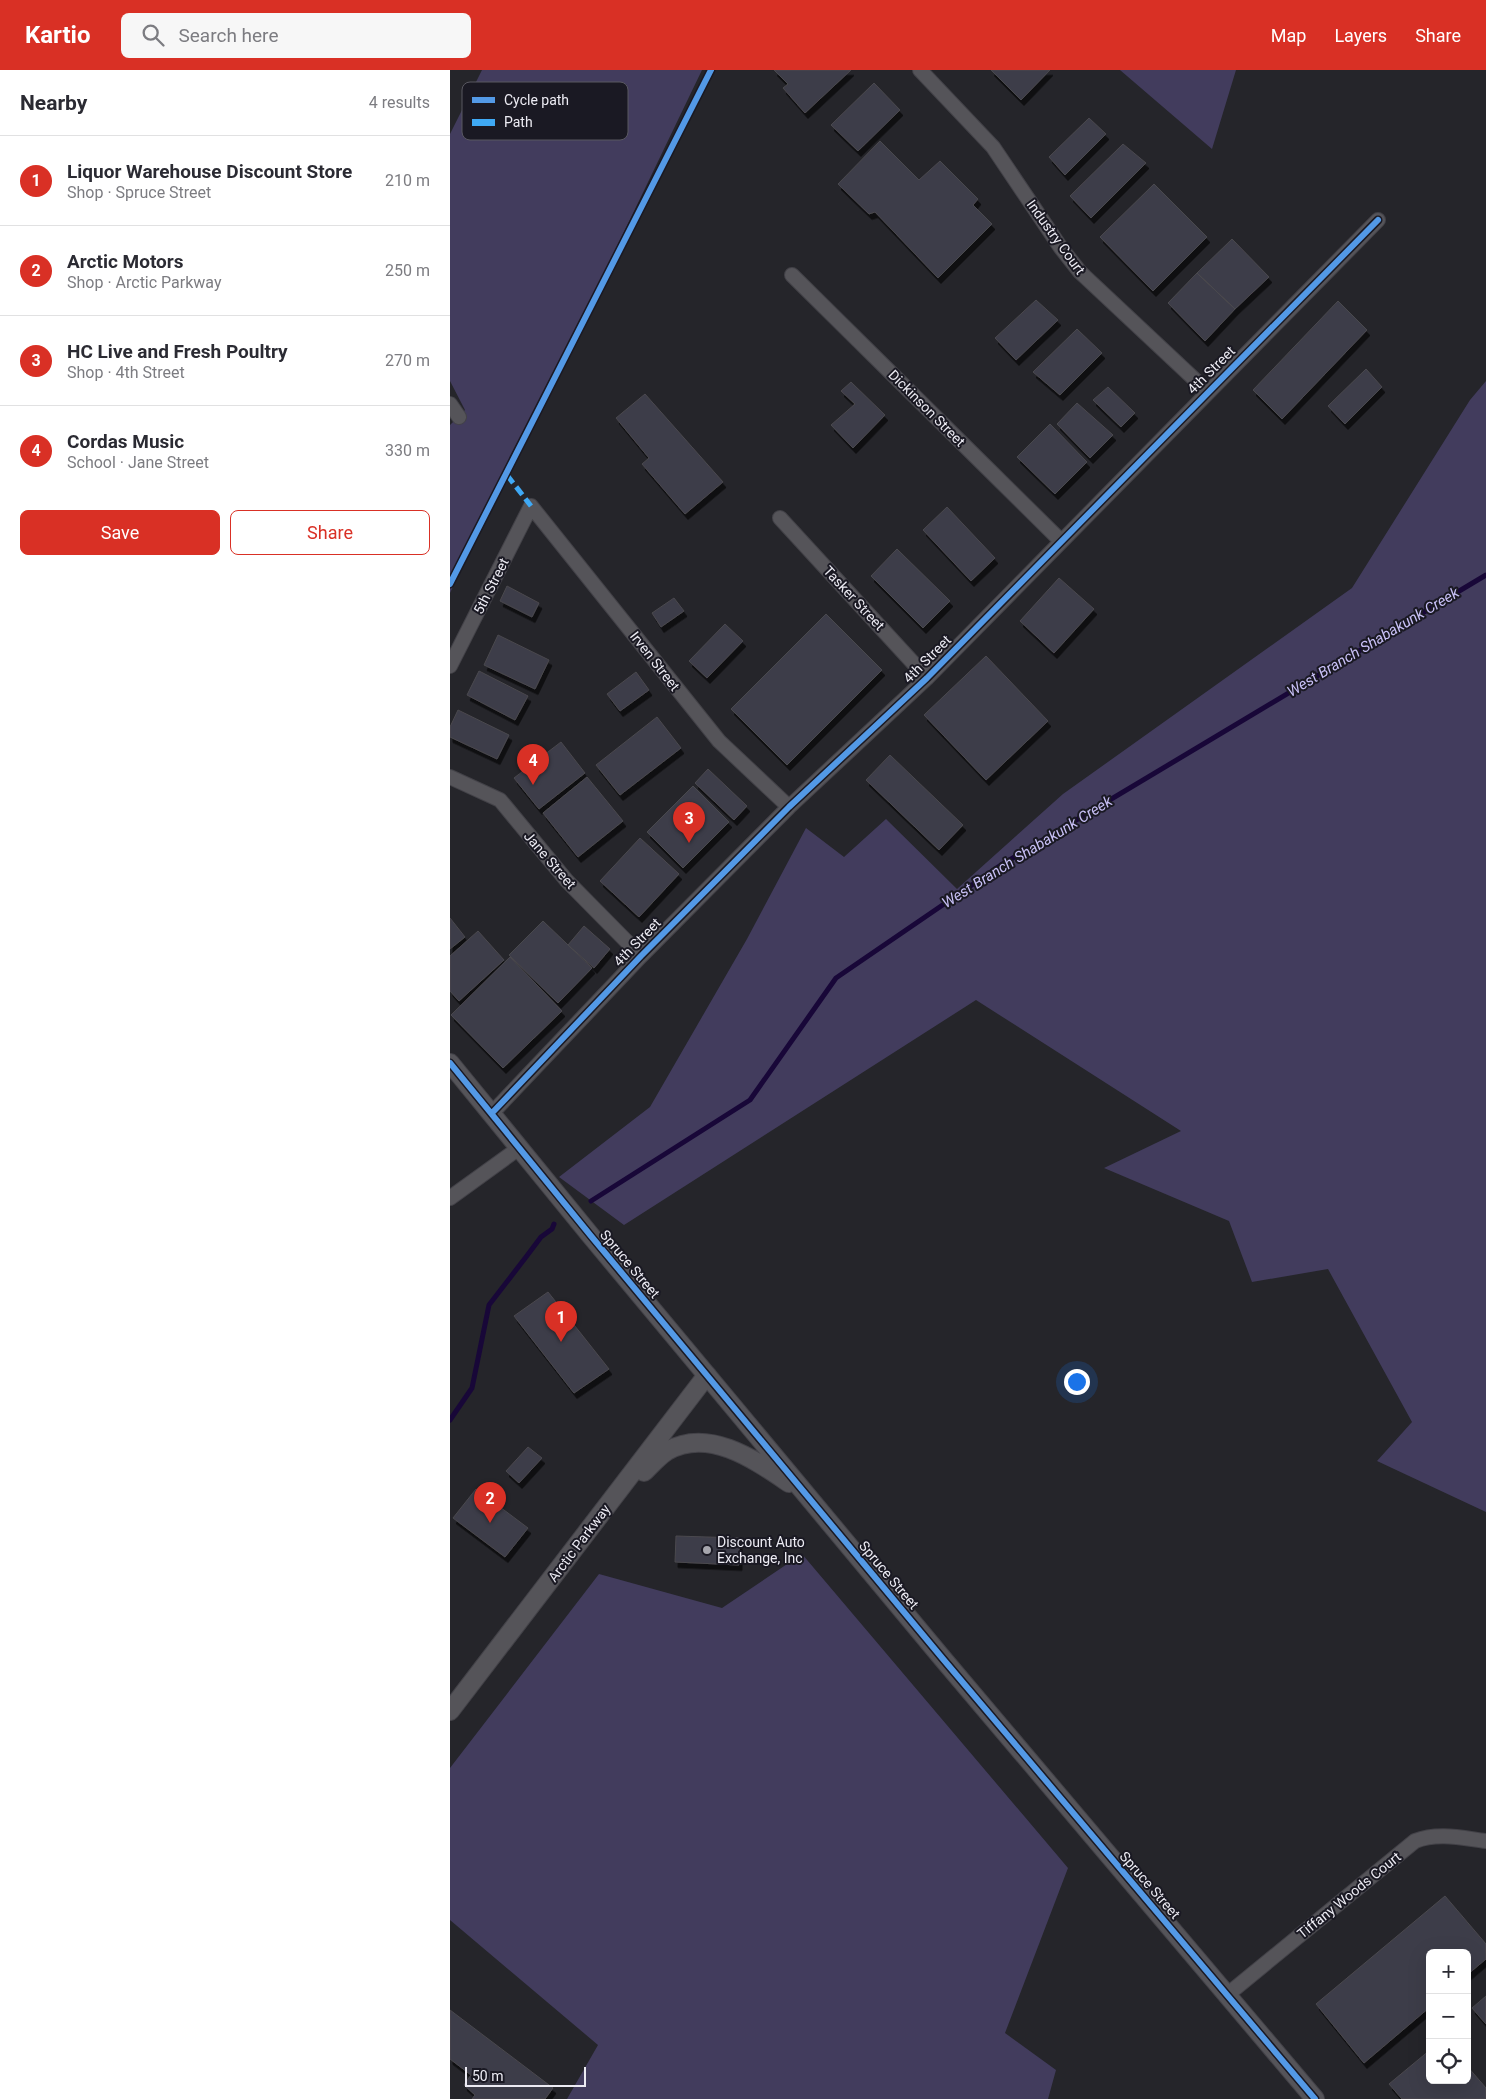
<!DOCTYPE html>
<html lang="en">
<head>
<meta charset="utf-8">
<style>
	:root { --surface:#fff; --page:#f7f7f7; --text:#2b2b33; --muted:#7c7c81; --line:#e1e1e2; --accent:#d93025 }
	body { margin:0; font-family:Roboto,sans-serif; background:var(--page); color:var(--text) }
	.controls { position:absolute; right:15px; bottom:15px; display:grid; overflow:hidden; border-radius:8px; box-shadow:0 5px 20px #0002 }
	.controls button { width:45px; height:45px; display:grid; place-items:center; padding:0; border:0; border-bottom:1px solid var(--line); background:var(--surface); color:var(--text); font:25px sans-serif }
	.scale { position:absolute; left:15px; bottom:12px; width:121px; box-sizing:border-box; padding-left:5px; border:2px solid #ecebf3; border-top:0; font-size:14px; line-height:18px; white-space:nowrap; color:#ecebf3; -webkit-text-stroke:4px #1a1923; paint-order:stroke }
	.you { position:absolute; left:626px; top:1311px; width:18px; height:18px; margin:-12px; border:4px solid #fff; border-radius:50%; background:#1a73e8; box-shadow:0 0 0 8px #1a73e833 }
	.badge { display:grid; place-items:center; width:32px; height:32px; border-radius:50%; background:var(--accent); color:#fff; font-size:16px; font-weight:700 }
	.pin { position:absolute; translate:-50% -41px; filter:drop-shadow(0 1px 2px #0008) }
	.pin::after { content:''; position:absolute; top:26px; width:18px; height:15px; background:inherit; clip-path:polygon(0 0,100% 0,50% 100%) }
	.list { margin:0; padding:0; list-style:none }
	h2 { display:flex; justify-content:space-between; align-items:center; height:65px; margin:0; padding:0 20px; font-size:21px }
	h2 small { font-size:16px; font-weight:400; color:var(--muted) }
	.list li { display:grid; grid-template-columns:32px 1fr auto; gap:15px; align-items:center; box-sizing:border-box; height:90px; padding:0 20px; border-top:1px solid var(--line) }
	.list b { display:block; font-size:19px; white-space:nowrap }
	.list p { margin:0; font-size:16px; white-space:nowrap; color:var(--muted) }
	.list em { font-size:16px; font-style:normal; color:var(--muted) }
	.actions { display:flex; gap:10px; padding:15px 20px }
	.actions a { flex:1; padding:11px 0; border:1px solid var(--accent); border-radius:8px; text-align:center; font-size:18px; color:var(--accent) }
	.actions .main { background:var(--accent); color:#fff }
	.icon { flex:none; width:28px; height:28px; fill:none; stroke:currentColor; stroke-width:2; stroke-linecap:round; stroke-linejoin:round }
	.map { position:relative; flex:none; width:1036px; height:2029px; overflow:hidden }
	header { display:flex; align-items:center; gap:30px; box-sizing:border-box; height:70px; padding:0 25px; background:var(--accent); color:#fff }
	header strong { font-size:24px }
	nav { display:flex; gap:28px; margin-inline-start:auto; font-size:18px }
	.search { width:350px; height:45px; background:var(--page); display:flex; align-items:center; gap:12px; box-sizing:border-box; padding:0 18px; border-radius:8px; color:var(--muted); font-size:19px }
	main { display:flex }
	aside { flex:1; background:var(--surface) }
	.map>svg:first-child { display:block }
	.green { fill:#423c5d }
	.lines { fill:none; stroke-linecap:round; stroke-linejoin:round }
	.stream { stroke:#180738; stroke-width:5 }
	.building { fill:#3e3c48; stroke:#4a494e; filter:url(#shadow) }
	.minor-casing { stroke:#434248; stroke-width:16 }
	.tertiary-casing { stroke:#434248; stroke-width:20 }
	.minor { stroke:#555459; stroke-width:14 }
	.tertiary { stroke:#555459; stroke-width:18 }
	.quiet { stroke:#3fa9f5; stroke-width:5; stroke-dasharray:10 5; stroke-linecap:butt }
	.cycleway-casing { stroke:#1a1923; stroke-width:9 }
	.cycleway { stroke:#5399e6; stroke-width:6 }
	.poi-dot { fill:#a6a6ad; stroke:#1a1923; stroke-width:2 }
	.labels { text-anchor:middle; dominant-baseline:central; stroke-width:4; stroke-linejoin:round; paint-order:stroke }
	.street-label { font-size:14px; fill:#ecebf3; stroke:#1a1923 }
	.poi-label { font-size:14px; fill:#ecebf3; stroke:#1a1923; text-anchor:start }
	.water-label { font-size:15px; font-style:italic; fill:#c8c0f6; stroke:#1a1923 }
	.key { fill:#1a1923; stroke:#595861; stroke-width:1 }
	.key-label { font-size:14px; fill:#ecebf3 }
</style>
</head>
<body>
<header>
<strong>Kartio</strong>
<div class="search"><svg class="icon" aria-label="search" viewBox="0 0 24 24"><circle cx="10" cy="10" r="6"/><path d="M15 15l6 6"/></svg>Search here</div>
<nav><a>Map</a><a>Layers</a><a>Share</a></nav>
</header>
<main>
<aside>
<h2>Nearby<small>4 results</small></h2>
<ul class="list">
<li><span class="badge">1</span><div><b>Liquor Warehouse Discount Store</b><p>Shop · Spruce Street</p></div><em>210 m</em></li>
<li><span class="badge">2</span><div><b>Arctic Motors</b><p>Shop · Arctic Parkway</p></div><em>250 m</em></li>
<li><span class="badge">3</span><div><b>HC Live and Fresh Poultry</b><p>Shop · 4th Street</p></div><em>270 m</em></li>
<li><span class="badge">4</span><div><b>Cordas Music</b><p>School · Jane Street</p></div><em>330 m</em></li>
</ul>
<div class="actions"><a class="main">Save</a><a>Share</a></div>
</aside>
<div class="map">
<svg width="1036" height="2029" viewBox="0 0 1036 2029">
	<defs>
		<filter id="shadow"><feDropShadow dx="3" dy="5.5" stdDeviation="0" flood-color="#0009"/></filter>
	</defs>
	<rect width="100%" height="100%" fill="#25252a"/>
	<path class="green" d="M 32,0 L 252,0 L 0,523 L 0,355 L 15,340 L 0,311 L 0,64 Z
		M 670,0 L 786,0 L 762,79 Z
		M 1036,311 L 1036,1442 L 927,1391 L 962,1352 L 878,1199 L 802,1212 L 779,1151 L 654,1098 L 731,1061 L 526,930 L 174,1155 L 109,1107 L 200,1037 L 297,869 L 356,758 L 394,787 L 436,749 L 507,819 L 613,724 L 902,518 L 1020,330 Z
		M 352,1484 L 618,1798 L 555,1963 L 606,2000 L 598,2029 L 117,2029 L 148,1975 L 0,1850 L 0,1698 L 149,1504 L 272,1538 Z"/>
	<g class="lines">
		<path class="stream" d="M 141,1131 L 300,1030 L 386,908 L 551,795 L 1036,505
			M 0,1350 L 22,1318 L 39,1235 L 76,1187 L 91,1167 L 102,1159 L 104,1154"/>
	</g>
	<path class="building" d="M 324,0 L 401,0 L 355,43 L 333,18 L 338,14 Z
		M 541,0 L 600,0 L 571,30 Z
		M 424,13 L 450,40 L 408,81 L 381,55 Z
		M 639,48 L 656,64 L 615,105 L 599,87 Z
		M 430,71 L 469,110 L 490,91 L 528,129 L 523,135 L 542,154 L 488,208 L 425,142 L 419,144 L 388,114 Z
		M 673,74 L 696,93 L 641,148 L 620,126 Z
		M 704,114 L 757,167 L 703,221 L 650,167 Z
		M 782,169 L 819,207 L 785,239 L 747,203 Z
		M 747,203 L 785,239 L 755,271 L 718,233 Z
		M 586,230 L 608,250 L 566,290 L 545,268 Z
		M 888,231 L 917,260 L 832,349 L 803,320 Z
		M 627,259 L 652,283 L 610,325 L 583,302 Z
		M 916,299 L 932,317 L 895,354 L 878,336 Z
		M 401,312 L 435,345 L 403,378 L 381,355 L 405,334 L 391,321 Z
		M 658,317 L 685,343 L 671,357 L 643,330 Z
		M 195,324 L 273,412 L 235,444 L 192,394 L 199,388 L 166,348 Z
		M 627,333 L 663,365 L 640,388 L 607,354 Z
		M 600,354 L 637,392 L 605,424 L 567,387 Z
		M 497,437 L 545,488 L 521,511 L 473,460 Z
		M 447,479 L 500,531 L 473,558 L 421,506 Z
		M 609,508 L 644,539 L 604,583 L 570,551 Z
		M 57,516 L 89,533 L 82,547 L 50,531 Z
		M 224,528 L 234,541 L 211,557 L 202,543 Z
		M 376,544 L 432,600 L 337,695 L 281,639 Z
		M 275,554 L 293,571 L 257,608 L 239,591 Z
		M 48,565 L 99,590 L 85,619 L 34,595 Z
		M 536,586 L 598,651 L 536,710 L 474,645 Z
		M 29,601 L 78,626 L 65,650 L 17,625 Z
		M 186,602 L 199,620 L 170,641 L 157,624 Z
		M 8,640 L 59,665 L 47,689 L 0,667 L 0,657 Z
		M 207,647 L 231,678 L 170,725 L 146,695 Z
		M 111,672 L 135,703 L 89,739 L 64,708 Z
		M 440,685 L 513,755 L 489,780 L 416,710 Z
		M 258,699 L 297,736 L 284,750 L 245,713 Z
		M 137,707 L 173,751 L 128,787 L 93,743 Z
		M 243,716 L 279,752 L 233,798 L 197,762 Z
		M 190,768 L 229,804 L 189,847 L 150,811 Z
		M 0,848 L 15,867 L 0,879 Z
		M 93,851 L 142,898 L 108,933 L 59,885 Z
		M 134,856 L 160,879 L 144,898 L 118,875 Z
		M 28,861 L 54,890 L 9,931 L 0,921 L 0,886 Z
		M 60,887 L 112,941 L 53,998 L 1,945 Z
		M 98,1222 L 159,1299 L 124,1323 L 64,1246 Z
		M 78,1377 L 92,1388 L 69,1413 L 56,1401 Z
		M 26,1419 L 78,1458 L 55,1487 L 3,1448 Z
		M 226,1466 L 289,1468 L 289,1495 L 225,1492 Z
		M 995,1826 L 1036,1874 L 1036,1889 L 1017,1905 L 1017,1883 L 980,1883 L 980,1937 L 914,1993 L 866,1934 Z
		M 1036,1926 L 1036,1954 L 1022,1938 Z
		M 0,1940 L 103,2018 L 95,2029 L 22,2029 L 25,2025 L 14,2015 L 21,2005 L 0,1989 Z
		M 980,1980 L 980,2010 L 1017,2010 L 1017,1996 L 1036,2018 L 1036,2029 L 952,2029 L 939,2014 Z"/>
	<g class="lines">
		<defs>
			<path id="minor" d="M 470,0 L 543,77 L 611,178 L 630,202 L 757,321
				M 342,205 L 611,471
				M 0,334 L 9,347
				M 330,448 L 477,608
				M 0,596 L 81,436 L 269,671 L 339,737
				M 0,707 L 50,730 L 117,811 L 191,886
				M 42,1043 L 191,886 L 339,737 L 477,608 L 928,150
				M 0,1128 L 69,1078
				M 777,1925 L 965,1771 C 988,1762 1012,1768 1036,1771"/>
			<path id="tertiary" d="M 0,993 L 141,1166 L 493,1589 L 865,2029
				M 194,1402 C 201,1395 209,1386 217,1381 C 259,1357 305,1390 339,1413
				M 0,1641 L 257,1305"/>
		</defs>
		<use href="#minor" class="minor-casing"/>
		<use href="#tertiary" class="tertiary-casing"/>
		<use href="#minor" class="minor"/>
		<use href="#tertiary" class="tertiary"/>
		<path class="quiet" d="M 57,405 L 81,436"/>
		<defs>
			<path id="cycleway" d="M 0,514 L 261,0
				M 0,993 L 141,1166 L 493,1589 L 865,2029
				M 42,1043 L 191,886 L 339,737 L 477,608 L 928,150"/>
		</defs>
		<use href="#cycleway" class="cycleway-casing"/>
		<use href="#cycleway" class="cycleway"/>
	</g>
	<circle class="poi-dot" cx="257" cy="1480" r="5"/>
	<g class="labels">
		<g class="street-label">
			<text transform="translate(606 167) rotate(54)">Industry Court</text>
			<text transform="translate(761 300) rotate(-45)">4th Street</text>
			<text transform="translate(477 338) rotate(45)">Dickinson Street</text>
			<text transform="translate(41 516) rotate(-63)">5th Street</text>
			<text transform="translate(404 528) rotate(47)">Tasker Street</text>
			<text transform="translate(477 589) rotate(-45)">4th Street</text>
			<text transform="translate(205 591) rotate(52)">Irven Street</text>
			<text transform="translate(100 790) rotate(49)">Jane Street</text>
			<text transform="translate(187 872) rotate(-46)">4th Street</text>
			<text transform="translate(180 1194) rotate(50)">Spruce Street</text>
			<text transform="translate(129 1473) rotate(-53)">Arctic Parkway</text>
			<text transform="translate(439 1505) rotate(50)">Spruce Street</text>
			<text transform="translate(700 1815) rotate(49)">Spruce Street</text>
			<text transform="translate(899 1825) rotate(-39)">Tiffany Woods Court</text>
		</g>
		<g class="poi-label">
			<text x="267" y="1472">Discount Auto<tspan x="267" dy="16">Exchange, Inc</tspan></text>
		</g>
		<g class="water-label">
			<text transform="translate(923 572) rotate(-31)">West Branch Shabakunk Creek</text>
			<text transform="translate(577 782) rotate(-32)">West Branch Shabakunk Creek</text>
		</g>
	</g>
	<rect x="12" y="12" width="166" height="58" rx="8" class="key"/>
	<rect x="22" y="27" width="23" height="6" fill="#5399e6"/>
	<rect x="22" y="49" width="23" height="7" fill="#3fa9f5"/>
	<g class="key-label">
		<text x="54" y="35">Cycle path</text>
		<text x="54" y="57">Path</text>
	</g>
</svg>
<div class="controls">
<button>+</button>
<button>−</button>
<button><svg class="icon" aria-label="locate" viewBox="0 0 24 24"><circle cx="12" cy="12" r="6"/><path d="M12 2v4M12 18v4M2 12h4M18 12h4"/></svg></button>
</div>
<div class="scale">50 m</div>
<div class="you"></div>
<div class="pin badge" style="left:111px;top:1272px">1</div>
<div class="pin badge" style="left:40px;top:1453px">2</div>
<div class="pin badge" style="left:239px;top:773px">3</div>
<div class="pin badge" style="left:83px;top:715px">4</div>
</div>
</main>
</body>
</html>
